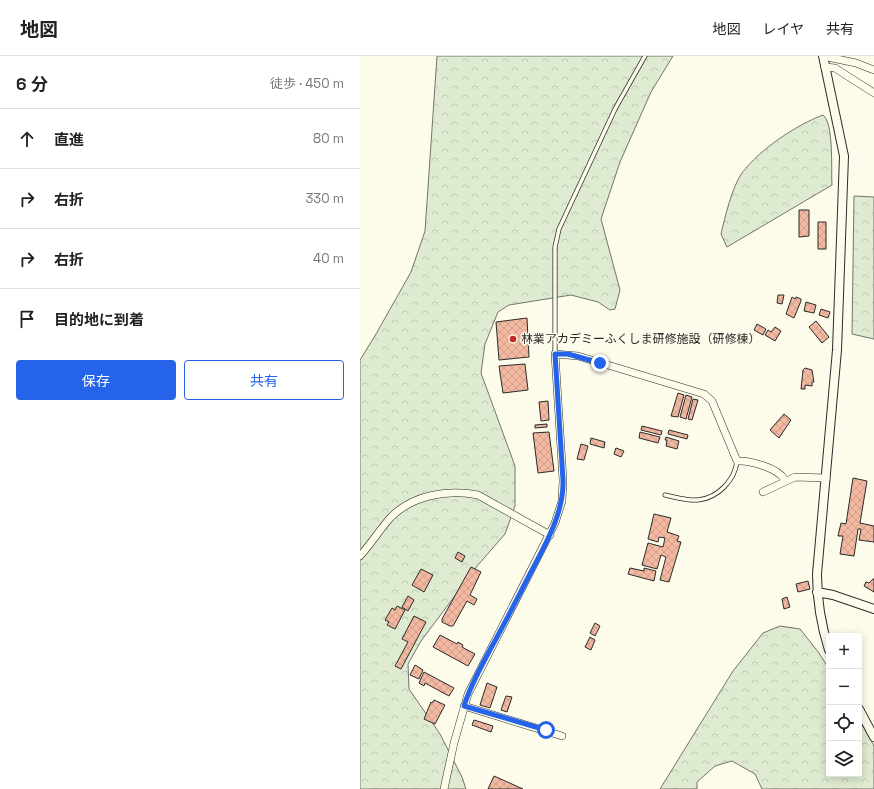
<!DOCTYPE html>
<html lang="ja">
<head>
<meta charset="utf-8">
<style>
	:root { --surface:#fff; --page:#f6f6f6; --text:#222; --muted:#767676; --line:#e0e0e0; --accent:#2563eb }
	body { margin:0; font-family:"Space Grotesk","Noto Sans JP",sans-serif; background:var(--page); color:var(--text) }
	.controls { position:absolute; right:12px; bottom:12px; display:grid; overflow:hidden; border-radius:4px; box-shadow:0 2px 10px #0003 }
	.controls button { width:36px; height:36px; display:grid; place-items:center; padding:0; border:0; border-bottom:1px solid var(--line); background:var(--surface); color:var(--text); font:20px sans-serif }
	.stop { position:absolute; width:12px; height:12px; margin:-9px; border:3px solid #2563eb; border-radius:50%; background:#fff }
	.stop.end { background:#2563eb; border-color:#fff; box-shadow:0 1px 4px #0008 }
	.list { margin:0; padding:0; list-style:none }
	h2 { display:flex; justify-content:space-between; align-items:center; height:52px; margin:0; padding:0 16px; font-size:17px }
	h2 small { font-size:13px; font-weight:400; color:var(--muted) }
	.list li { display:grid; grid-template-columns:26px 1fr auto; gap:12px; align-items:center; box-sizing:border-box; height:60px; padding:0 16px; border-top:1px solid var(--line) }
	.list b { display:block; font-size:15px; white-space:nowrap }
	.list em { font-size:13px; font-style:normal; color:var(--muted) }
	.actions { display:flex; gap:8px; padding:12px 16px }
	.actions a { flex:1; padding:9px 0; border:1px solid var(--accent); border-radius:4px; text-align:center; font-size:14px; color:var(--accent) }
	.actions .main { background:var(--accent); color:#fff }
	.icon { flex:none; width:22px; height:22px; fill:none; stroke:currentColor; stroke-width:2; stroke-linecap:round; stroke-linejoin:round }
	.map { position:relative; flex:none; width:514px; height:733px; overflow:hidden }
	header { display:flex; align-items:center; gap:24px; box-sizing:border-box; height:56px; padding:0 20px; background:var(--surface); border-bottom:1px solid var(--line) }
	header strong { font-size:19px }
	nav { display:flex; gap:22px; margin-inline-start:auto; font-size:14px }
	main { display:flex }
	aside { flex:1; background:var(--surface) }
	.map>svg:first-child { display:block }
	.forest { fill:url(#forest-crowns); stroke:#74746e }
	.building { fill:url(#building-cross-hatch); stroke:#2b2b2b }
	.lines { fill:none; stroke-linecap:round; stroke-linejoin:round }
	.service-casing { stroke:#2b2b2b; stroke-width:5 }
	.minor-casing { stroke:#2b2b2b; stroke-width:8 }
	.tertiary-casing { stroke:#2b2b2b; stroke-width:10 }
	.service { stroke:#fdfbea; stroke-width:3.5 }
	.minor { stroke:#fdfbea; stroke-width:7 }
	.tertiary { stroke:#fdfbea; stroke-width:8 }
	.route { stroke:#2563eb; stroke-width:5 }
	.poi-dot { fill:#c62828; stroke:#fdfbea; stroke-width:1.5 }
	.labels { text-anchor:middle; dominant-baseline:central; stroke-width:3; stroke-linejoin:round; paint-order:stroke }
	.poi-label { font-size:12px; fill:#2b2b2b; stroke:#fdfbea; text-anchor:start }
</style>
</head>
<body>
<header>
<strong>地図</strong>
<nav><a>地図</a><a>レイヤ</a><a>共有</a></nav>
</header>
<main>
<aside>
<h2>6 分<small>徒歩 · 450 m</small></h2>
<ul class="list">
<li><svg class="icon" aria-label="ahead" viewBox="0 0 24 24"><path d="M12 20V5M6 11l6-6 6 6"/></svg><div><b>直進</b></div><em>80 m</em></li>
<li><svg class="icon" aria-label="right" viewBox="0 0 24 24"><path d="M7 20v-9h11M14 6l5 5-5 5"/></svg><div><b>右折</b></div><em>330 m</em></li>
<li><svg class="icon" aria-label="right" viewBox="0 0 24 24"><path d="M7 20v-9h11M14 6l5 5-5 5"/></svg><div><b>右折</b></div><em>40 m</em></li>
<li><svg class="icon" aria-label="arrive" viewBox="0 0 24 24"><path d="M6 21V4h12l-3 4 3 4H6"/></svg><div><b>目的地に到着</b></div></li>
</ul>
<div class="actions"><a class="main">保存</a><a>共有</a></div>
</aside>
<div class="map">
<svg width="514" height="733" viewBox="0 0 514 733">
	<defs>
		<pattern id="forest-crowns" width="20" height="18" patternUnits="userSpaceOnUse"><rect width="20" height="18" fill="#deebd1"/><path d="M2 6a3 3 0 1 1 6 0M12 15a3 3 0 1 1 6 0" fill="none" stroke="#bfcab4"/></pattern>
		<pattern id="building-cross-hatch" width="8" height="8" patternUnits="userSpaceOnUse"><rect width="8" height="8" fill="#f2b8a0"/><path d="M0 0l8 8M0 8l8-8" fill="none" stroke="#d09e8a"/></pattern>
	</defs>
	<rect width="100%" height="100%" fill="#fdfbea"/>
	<path class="forest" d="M 77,0 L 313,0 L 291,36 L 260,106 L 241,163 L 260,234 L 255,253 L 250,254 L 238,246 L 211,239 L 149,249 L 138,256 L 125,288 L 121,317 L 155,410 L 155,450 L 145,478 L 118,509 L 61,585 L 48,608 L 49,633 L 80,678 L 102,721 L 106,733 L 0,733 L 0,304 L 16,278 L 51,216 L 65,175 Z
		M 463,59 C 474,67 471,114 472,129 L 367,191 L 361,178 C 365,161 372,131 382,117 C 399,94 436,69 463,59 Z
		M 494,140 L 514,141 L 514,283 L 492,278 Z
		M 420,570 L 440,573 L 459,597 L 469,613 L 469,718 L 499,718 L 499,663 L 514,690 L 514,733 L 402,733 L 395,718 L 372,705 L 355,710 L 337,726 L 337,733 L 300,733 L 373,615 L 403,577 Z"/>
	<path class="building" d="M 439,154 L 449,154 L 449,180 L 439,181 Z
		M 458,166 L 466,166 L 466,193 L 458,193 Z
		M 418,239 L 424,239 L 422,248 L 417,247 Z
		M 432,241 L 435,243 L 436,241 L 441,243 L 441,245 L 434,262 L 426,258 Z
		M 446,246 L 456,249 L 454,257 L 444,255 Z
		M 461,253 L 470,256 L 468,262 L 459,259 Z
		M 167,262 L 169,301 L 139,304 L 136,266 Z
		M 456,265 L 469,281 L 462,287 L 449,271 Z
		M 397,268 L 406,273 L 403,279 L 394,274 Z
		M 415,271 L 421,275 L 415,285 L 405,279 L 408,274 L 411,276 Z
		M 165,308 L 168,334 L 143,337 L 139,310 Z
		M 445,312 L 452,314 L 454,326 L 452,326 L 452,330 L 445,329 L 445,333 L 441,333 L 443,314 Z
		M 318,337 L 324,339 L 318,361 L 311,360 Z
		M 326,339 L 332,341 L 326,363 L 320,361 Z
		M 333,343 L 338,344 L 332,364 L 328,363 Z
		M 188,345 L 189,364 L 181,365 L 179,346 Z
		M 424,358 L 431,364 L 419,382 L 410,374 Z
		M 187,368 L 187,371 L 175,372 L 175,369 Z
		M 282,370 L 302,375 L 301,379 L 281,374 Z
		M 309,374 L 328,379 L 327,383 L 308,378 Z
		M 189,376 L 194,415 L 178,417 L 173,377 Z
		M 280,376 L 300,381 L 298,387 L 279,382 Z
		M 306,381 L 319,385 L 317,393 L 306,390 L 307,384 L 305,384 Z
		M 231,382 L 245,386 L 244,392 L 230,388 Z
		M 221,388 L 228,390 L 224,404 L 217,403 Z
		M 256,392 L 264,395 L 261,401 L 254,398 Z
		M 493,422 L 507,425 L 500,467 L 514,470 L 514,486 L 499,484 L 501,473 L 498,473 L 494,500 L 480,498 L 483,480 L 478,480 L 481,467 L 486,468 Z
		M 294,458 L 311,462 L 307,476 L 319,480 L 317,485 L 321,486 L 309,526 L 300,524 L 306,501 L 301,499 L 297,513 L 282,509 L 288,487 L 303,491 L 305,482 L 299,481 L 298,486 L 288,483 Z
		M 98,496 L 105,500 L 102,506 L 95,502 Z
		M 111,511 L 121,516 L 110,539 L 117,543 L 114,549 L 107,545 L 93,570 L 90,570 L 82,566 L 82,563 Z
		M 270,512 L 284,515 L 284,512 L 296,515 L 294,525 L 268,518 Z
		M 61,513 L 73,519 L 64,536 L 52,529 Z
		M 513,523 L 514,523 L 514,536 L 504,530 L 506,526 L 509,527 Z
		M 448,525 L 450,533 L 438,536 L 436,528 Z
		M 48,540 L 54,544 L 48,555 L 42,551 Z
		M 427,541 L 430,551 L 424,553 L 422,543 Z
		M 37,550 L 45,554 L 35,573 L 27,569 L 29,566 L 25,564 L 32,552 L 35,554 Z
		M 54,560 L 66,566 L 41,613 L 35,610 L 48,586 L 42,583 Z
		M 235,567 L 240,570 L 235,580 L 230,577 Z
		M 80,579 L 97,588 L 98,586 L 103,589 L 102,591 L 115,598 L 108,610 L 73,591 Z
		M 230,581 L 235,584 L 231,594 L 225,591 Z
		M 55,609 L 63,614 L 59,623 L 50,619 Z
		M 64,616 L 94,632 L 89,640 L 65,627 L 64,630 L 59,627 Z
		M 127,627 L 137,631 L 130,652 L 120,649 Z
		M 146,640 L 152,641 L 147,656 L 141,654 Z
		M 74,644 L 85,649 L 75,668 L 64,663 L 71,646 L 72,647 Z
		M 114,664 L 133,670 L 131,676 L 112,669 Z
		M 134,720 L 163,733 L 128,733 Z"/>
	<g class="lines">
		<defs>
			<path id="service" d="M 195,298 L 195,191 L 199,173 L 255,53 L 285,0
				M 305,439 C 315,441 327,445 338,444 C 358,442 375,424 377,405"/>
			<path id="minor" d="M 463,0 L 496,7 L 514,14
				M 465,11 L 475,12 L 514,37
				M 403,436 L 435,421 L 466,422
				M 0,500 C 11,488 20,473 31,461 C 53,439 88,433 118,439 L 190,479
				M 104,650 L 202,680
				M 84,733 L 94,687 L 108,638 L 195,467 L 202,445 L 203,424 L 195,298 L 218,300 L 344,338 L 352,345 L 377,405 C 390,404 418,412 425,424"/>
			<path id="tertiary" d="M 463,0 L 484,100 L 477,294 L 457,518 C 457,544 461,569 469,594
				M 457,536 L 473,539 L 514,553
				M 499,653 L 514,681"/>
		</defs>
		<use href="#service" class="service-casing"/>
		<use href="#minor" class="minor-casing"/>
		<use href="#tertiary" class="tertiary-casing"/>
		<use href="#service" class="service"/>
		<use href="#minor" class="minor"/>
		<use href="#tertiary" class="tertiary"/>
	</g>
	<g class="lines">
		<path class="route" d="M 186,674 L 104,650 C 110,630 121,611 131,592 C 145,567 158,541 171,516 C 186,487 204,457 203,424 L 195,298 L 208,298 L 240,307"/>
	</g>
	<circle class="poi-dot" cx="153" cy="283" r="4"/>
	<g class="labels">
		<g class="poi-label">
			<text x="161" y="283">林業アカデミーふくしま研修施設（研修棟）</text>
		</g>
	</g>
</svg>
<div class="controls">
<button>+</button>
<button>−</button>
<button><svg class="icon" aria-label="locate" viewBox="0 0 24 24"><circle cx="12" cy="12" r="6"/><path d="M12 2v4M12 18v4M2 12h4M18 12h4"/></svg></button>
<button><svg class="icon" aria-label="layers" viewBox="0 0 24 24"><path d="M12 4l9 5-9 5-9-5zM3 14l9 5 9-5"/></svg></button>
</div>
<div class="stop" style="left:186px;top:674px"></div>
<div class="stop end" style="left:240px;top:307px"></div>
</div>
</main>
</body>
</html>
